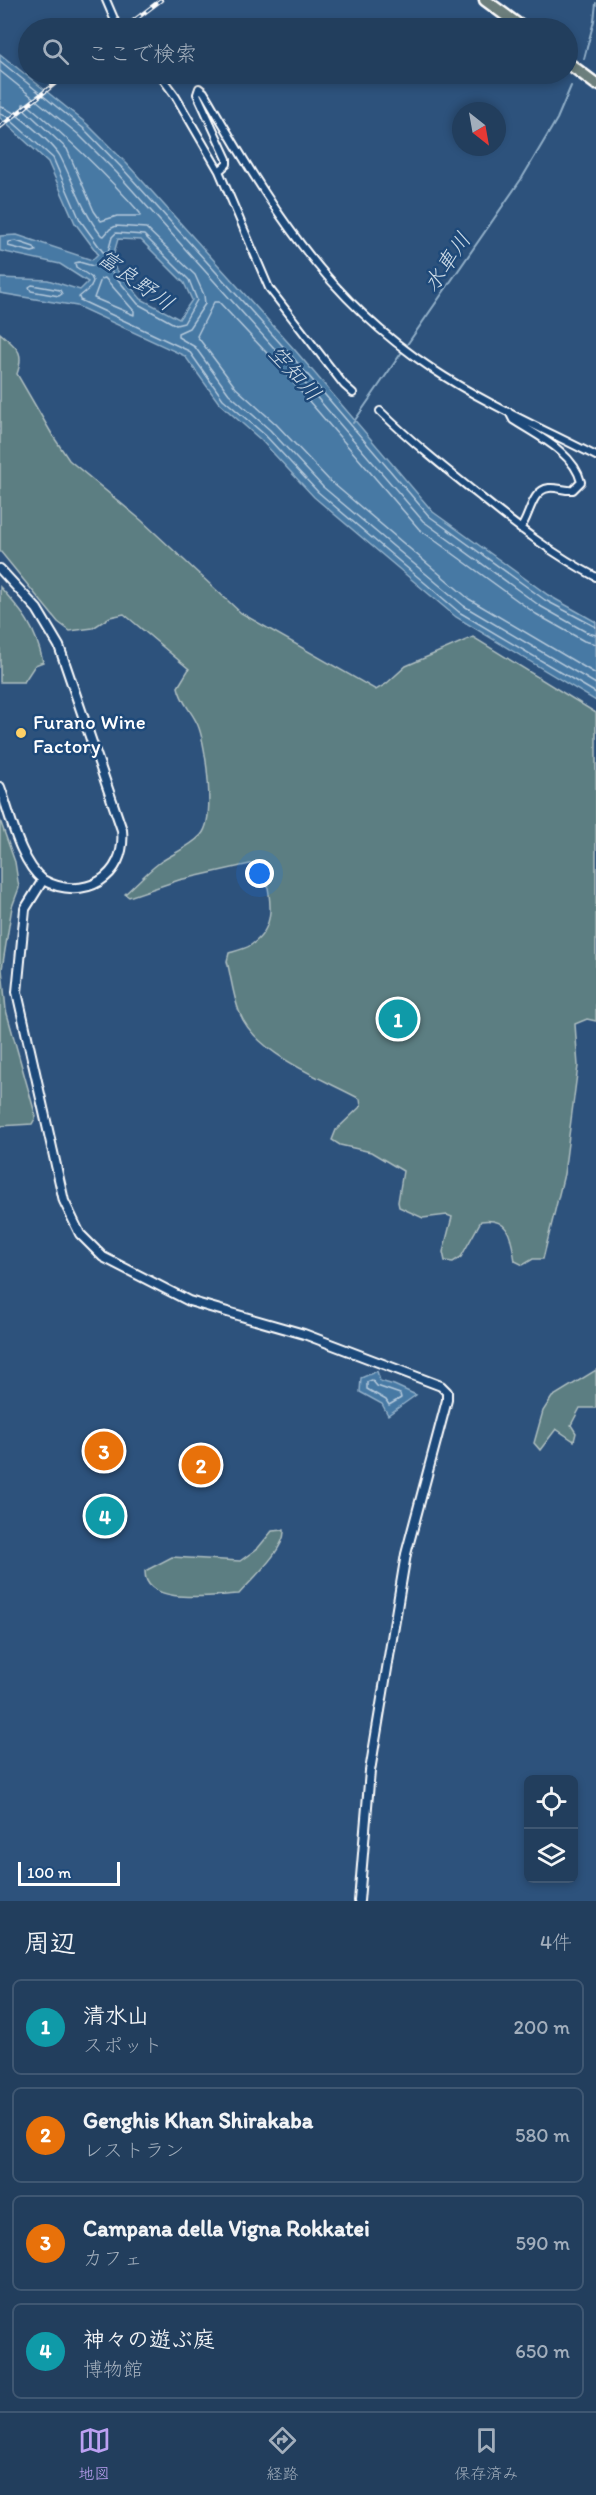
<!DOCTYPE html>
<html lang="ja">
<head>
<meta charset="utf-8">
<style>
	:root { --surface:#223e5d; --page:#2a4563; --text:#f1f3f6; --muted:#a2aebc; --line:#3f5772; --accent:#bca0f2 }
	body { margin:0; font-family:Itim,"Klee One",sans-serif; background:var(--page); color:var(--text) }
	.controls { position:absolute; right:18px; bottom:18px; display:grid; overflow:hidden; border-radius:9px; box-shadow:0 3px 9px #0003 }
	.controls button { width:54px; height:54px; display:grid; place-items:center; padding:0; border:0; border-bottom:2px solid var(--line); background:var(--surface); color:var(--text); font:30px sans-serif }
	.compass { position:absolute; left:452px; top:102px; width:54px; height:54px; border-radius:50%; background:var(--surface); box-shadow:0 3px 9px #0003; rotate:149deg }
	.scale { position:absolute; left:18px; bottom:15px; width:102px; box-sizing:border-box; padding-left:6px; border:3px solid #fff; border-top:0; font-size:16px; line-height:21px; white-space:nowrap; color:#fff; -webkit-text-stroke:4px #1f4a7a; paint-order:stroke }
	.you { position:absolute; left:260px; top:874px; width:21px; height:21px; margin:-15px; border:4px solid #fff; border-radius:50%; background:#1a73e8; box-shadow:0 0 0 9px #1a73e833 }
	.badge { display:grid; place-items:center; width:39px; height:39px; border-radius:50%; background:var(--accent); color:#fff; font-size:20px; font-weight:700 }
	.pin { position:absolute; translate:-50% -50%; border:3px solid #fff; box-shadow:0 2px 6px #0006 }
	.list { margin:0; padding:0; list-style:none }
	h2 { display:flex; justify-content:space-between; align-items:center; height:78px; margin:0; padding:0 24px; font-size:26px }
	h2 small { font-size:20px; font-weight:400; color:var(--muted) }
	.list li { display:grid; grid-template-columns:39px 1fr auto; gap:18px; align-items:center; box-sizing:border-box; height:96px; margin:0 12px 12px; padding:0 12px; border:2px solid var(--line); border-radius:9px }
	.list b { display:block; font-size:22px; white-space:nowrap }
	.list p { margin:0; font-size:20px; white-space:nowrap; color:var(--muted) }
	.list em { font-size:20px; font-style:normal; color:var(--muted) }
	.icon { flex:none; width:33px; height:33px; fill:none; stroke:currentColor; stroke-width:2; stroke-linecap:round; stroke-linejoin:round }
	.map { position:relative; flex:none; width:596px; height:1901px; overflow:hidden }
	.search { position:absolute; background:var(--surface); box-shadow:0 3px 9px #0003; left:18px; right:18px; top:18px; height:66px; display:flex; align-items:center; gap:15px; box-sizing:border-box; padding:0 21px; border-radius:33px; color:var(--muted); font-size:22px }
	.sheet { height:510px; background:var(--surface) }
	nav { display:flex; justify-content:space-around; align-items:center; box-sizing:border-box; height:84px; border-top:2px solid var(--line); background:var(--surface); font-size:16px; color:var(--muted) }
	nav a { display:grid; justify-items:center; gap:3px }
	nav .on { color:var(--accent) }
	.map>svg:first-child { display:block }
	.green { fill:#5c7e82; stroke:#aebec0; stroke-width:1.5 }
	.water { fill:#4779a4; stroke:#91afc8; stroke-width:1.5; fill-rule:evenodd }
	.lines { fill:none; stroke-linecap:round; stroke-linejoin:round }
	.shore { stroke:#b5c9db; stroke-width:1.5 }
	.stream { stroke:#91afc8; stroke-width:2 }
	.minor-casing { stroke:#fff; stroke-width:10 }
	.tertiary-casing { stroke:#fff; stroke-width:12 }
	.trunk-casing { stroke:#fff; stroke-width:15 }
	.minor { stroke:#1f4a7a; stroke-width:6 }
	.tertiary { stroke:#1f4a7a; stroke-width:8 }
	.trunk { stroke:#6c7e7c; stroke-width:10 }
	.rail-casing { stroke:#fff; stroke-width:4.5 }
	.rail { stroke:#1f4a7a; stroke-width:2; stroke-dasharray:7; stroke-linecap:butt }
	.poi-dot { fill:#ffd166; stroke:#1f4a7a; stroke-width:2 }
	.labels { text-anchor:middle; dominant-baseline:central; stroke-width:5; stroke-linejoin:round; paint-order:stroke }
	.poi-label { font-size:21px; fill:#fff; stroke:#1f4a7a; text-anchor:start }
	.water-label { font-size:22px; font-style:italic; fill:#d1dee8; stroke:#1f4a7a }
</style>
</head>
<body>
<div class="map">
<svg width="596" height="1901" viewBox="0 0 596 1901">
	<rect width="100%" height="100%" fill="#2d527c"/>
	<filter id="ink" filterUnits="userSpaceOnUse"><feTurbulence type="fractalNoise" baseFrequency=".0167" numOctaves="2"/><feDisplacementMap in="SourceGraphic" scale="12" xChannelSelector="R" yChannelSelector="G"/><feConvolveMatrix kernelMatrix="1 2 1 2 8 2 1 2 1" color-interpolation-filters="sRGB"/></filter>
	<g filter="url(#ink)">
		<path class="green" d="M 0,333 C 17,348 25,351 17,374 L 53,436 L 69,460 L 141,520 L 241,613 L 376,690 L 386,684 L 406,666 L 473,637 L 596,713 L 596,1021 L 587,1019 L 575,1024 L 578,1066 L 564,1174 L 543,1259 L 533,1259 L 523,1265 L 515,1261 C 511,1238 510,1217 481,1221 L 461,1257 L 453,1262 L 445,1261 L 443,1252 L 452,1217 L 447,1215 L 423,1218 L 399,1207 L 398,1202 L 403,1171 L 371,1152 L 340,1145 L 332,1140 L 336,1130 L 361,1106 L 360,1099 C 322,1078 254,1054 239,1011 C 233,995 231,977 227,961 L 229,953 C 236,951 245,949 251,945 C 281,925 268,890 263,861 L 179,880 L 129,897 L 125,894 C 136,884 147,872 159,863 C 172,854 190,847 201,835 C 216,819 206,748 199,728 C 194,713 181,703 178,687 L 189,669 L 124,614 L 110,617 L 93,628 L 70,631 L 58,622 L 0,551 Z
			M 0,587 C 24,614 35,626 43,662 L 35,665 L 24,682 L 0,682 Z
			M 0,820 L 15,862 L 19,888 L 12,907 L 2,969 L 6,1010 L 36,1117 L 32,1124 L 0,1126 Z
			M 596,1370 L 596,1408 L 580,1408 L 571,1425 L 576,1433 L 574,1441 L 556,1429 L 540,1450 L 534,1443 L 543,1411 L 552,1397 Z
			M 284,1530 C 286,1549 251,1580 239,1594 C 215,1595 144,1607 145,1571 L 172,1557 L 240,1561 L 258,1548 L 272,1531 Z"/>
		<path class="water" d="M 0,54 L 87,124 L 127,164 L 294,349 L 433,512 L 548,595 L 596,622 L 596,701 L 456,617 L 314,497 L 261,440 L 219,403 L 185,356 L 77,306 L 0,293 L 0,278 L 48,280 L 80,290 L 88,282 L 60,264 L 0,251 L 0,236 L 17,235 L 92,260 L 98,254 L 75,223 L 48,162 L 0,118 ZM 118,239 L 141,240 L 184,283 L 192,300 L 179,319 L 141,299 L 111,263 Z
			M 377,1371 L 380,1381 L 394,1385 L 416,1395 L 388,1415 L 382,1404 L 360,1392 L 361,1378 Z"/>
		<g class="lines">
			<path class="shore" d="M 0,61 L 83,128 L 122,168 L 289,353 L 429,516 L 545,600 L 596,627
				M 0,71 L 78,134 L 117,173 L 283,358 L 423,521 L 540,606 L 588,633 L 596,635
				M 23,104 L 27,104 C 68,138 105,173 140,213 L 140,216 L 117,216 L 101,221 L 94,211 L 67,149 L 23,108 Z
				M 0,107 C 12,107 54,145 60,156 C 74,183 82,211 101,235 L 104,236 L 110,229 L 116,226 L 146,228 L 195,275 L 204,295 L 205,304 L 189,328 L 178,333 L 178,337 L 195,347 L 229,394 L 270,430 L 323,487 L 464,606 L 596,684
				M 0,114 L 6,116 L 53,158 L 80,220 L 103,252 L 108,252 L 112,237 L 116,233 L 144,235 L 189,280 L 197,300 L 184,323 L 176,325 L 138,304 L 102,260 L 93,266 L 79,262 L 75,263 L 76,267 L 91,277 L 93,281 L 91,287 L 79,297 L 80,300 L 189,351 L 223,399 L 265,435 L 318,492 L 459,612 L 596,693
				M 16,241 L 34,247 L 36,251 L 32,252 L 8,246 L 9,242 Z
				M 105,278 L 134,311 L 134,315 L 94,298 L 101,279 Z
				M 32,285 L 60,290 L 62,294 L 59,296 L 31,291 L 29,287 Z
				M 596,644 L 584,641 L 536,614 L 419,529 L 277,364 L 219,302 L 214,302 L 197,336 L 236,388 L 276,424 L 329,480 L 469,599 L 596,674
				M 372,1380 L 377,1386 L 400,1394 L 401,1398 L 389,1405 L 386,1400 L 367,1389 L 367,1382 Z"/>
			<path class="stream" d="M 584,59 L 594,21 L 596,3
				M 353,423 L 522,178 L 557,119 L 571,86"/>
			<defs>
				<path id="minor" d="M 106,0 L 118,28
					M 159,74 L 176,97 L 219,171 L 269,288 L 344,385 L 353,393
					M 219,171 L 227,164 L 227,159 L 197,94 L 199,88 L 204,92 C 267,200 323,297 431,368 C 482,402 541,428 596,456
					M 380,411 C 413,443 447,470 482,498 C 519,528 554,555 596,577
					M 509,412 L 513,420 C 536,435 574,452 581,482 L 573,490 C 565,491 557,487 549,488 C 531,490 530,517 520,529"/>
				<path id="tertiary" d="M 0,569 L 37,609 L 59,646 L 122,830 C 127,878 83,902 43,880
					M 0,787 C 10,814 20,862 43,880 L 25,909 L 17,992 L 64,1201 L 80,1234 L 103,1257 L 189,1301 L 304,1334 L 441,1386 L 447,1392 L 447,1400 L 406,1554 L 370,1771 L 359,1901"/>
				<path id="trunk" d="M 485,0 L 523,28
					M 568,63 L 596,84"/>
			</defs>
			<use href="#minor" class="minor-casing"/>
			<use href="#tertiary" class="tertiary-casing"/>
			<use href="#trunk" class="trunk-casing"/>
			<use href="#minor" class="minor"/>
			<use href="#tertiary" class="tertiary"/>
			<use href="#trunk" class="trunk"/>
			<defs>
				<path id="rail" d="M 124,28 L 161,0
					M 0,127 L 67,74"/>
			</defs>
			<use href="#rail" class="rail-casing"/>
			<use href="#rail" class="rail"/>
		</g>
	</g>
	<circle class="poi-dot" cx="21" cy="733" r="6"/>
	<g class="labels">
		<g class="poi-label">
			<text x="33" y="721">Furano Wine<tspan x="33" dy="24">Factory</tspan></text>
		</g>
		<g class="water-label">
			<text transform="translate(447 262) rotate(-56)">水車川</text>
			<text transform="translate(136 280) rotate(36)">富良野川</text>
			<text transform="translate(295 373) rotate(48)">空知川</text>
		</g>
	</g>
</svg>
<div class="controls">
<button><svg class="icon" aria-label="locate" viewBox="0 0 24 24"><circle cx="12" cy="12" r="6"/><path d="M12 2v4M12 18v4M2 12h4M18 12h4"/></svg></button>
<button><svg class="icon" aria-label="layers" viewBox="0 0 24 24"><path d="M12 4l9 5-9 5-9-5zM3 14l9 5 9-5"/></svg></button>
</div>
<svg class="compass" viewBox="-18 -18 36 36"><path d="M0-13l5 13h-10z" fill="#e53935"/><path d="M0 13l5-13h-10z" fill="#a2aebc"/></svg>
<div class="scale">100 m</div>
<div class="you"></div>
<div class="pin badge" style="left:398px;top:1019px;background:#0f9aa8">1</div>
<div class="pin badge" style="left:201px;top:1465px;background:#e8710a">2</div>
<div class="pin badge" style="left:104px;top:1451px;background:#e8710a">3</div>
<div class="pin badge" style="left:105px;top:1516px;background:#0f9aa8">4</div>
<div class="search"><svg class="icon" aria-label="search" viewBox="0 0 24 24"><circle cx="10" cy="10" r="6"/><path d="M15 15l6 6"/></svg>ここで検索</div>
</div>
<section class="sheet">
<h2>周辺<small>4件</small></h2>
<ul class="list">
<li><span class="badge" style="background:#0f9aa8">1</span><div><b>清水山</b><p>スポット</p></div><em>200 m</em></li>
<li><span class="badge" style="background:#e8710a">2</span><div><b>Genghis Khan Shirakaba</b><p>レストラン</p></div><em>580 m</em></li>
<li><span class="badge" style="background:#e8710a">3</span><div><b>Campana della Vigna Rokkatei</b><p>カフェ</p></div><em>590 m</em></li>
<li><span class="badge" style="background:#0f9aa8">4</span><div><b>神々の遊ぶ庭</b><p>博物館</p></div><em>650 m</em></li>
</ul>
</section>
<nav>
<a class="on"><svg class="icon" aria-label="map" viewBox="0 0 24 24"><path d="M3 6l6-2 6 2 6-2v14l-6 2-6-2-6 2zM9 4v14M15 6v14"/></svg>地図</a>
<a><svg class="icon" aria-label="directions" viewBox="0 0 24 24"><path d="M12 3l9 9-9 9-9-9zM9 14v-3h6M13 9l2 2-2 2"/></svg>経路</a>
<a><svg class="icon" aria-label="saved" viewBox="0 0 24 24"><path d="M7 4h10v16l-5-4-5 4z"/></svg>保存済み</a>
</nav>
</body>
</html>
